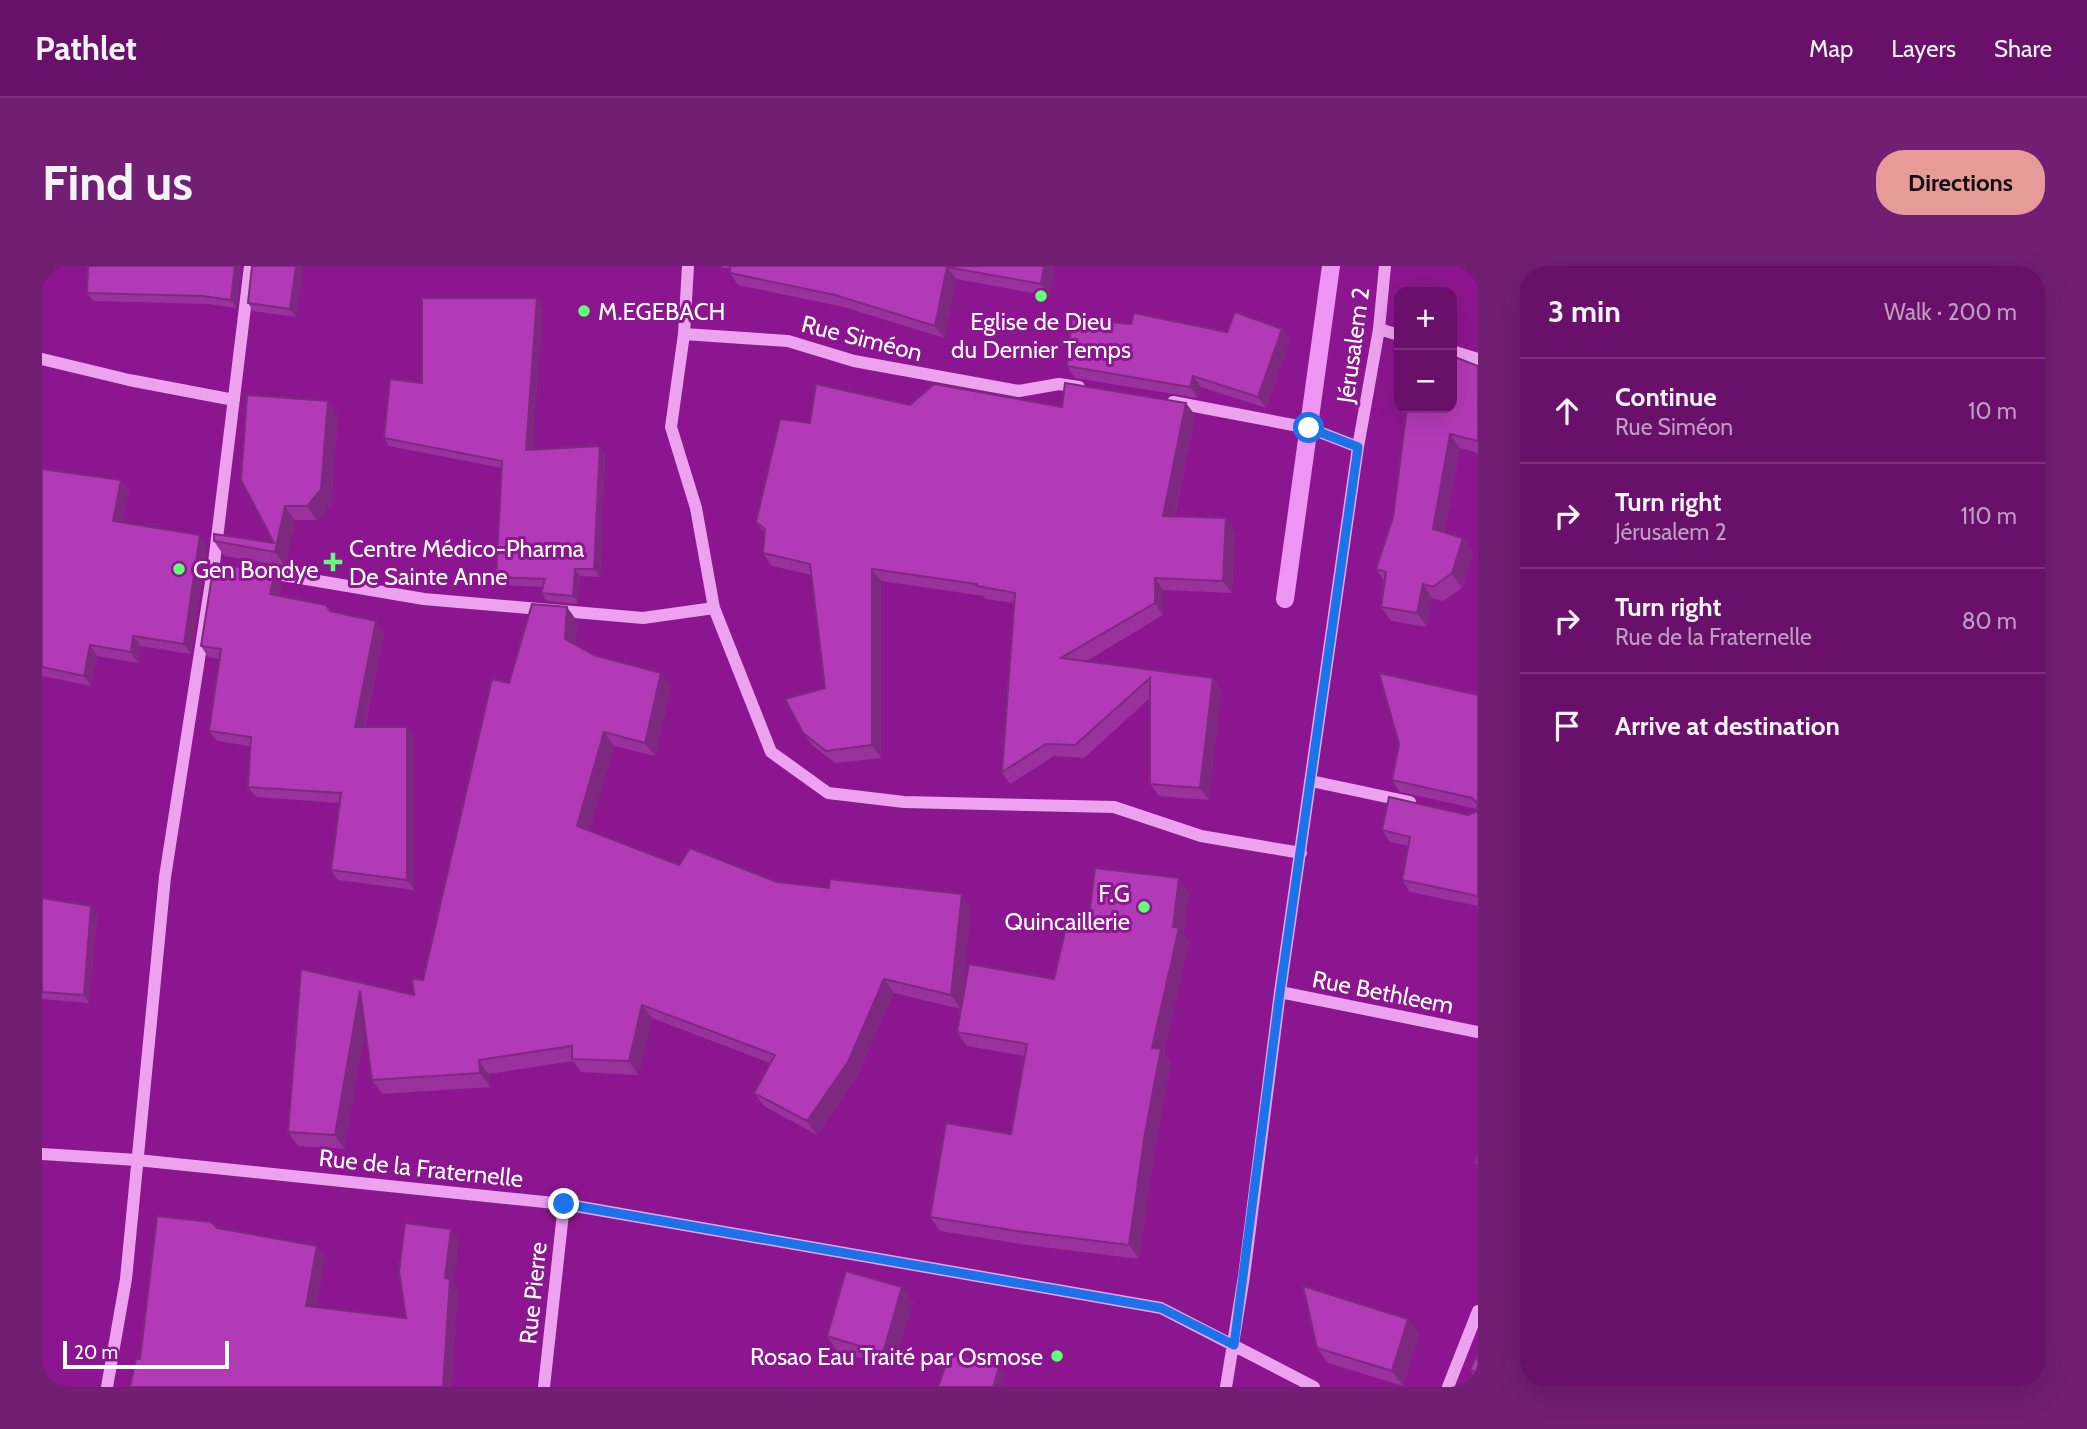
<!DOCTYPE html>
<html lang="en">
<head>
<meta charset="utf-8">
<style>
	:root { --surface:#69106b; --page:#711e73; --text:#f1f3f6; --muted:#bd9dc1; --line:#7c307e; --accent:#e69b98 }
	body { margin:0; font-family:Cabin,sans-serif; background:var(--page); color:var(--text) }
	.controls { position:absolute; right:21px; top:21px; display:grid; overflow:hidden; border-radius:14px; box-shadow:0 7px 28px #0002 }
	.controls button { width:63px; height:63px; display:grid; place-items:center; padding:0; border:0; border-bottom:2px solid var(--line); background:var(--surface); color:var(--text); font:35px sans-serif }
	.scale { position:absolute; left:21px; bottom:18px; width:166px; box-sizing:border-box; padding-left:7px; border:4px solid #fff; border-top:0; font-size:19px; line-height:24px; white-space:nowrap; color:#fff; -webkit-text-stroke:5px #8c168f; paint-order:stroke }
	.stop { position:absolute; width:21px; height:21px; margin:-16px; border:5px solid #1a73e8; border-radius:50%; background:#fff }
	.stop.end { background:#1a73e8; border-color:#fff; box-shadow:0 2px 7px #0008 }
	.list { margin:0; padding:0; list-style:none }
	h2 { display:flex; justify-content:space-between; align-items:center; height:91px; margin:0; padding:0 28px; font-size:30px }
	h2 small { font-size:23px; font-weight:400; color:var(--muted) }
	.list li { display:grid; grid-template-columns:46px 1fr auto; gap:21px; align-items:center; box-sizing:border-box; height:105px; padding:0 28px; border-top:2px solid var(--line) }
	.list b { display:block; font-size:26px; white-space:nowrap }
	.list p { margin:0; font-size:23px; white-space:nowrap; color:var(--muted) }
	.list em { font-size:23px; font-style:normal; color:var(--muted) }
	.icon { flex:none; width:38px; height:38px; fill:none; stroke:currentColor; stroke-width:2; stroke-linecap:round; stroke-linejoin:round }
	.map { position:relative; flex:none; width:1436px; height:1121px; overflow:hidden; border-radius:28px }
	header { display:flex; align-items:center; gap:42px; box-sizing:border-box; height:98px; padding:0 35px; background:var(--surface); border-bottom:2px solid var(--line) }
	header strong { font-size:33px }
	nav { display:flex; gap:38px; margin-inline-start:auto; font-size:24px }
	.intro { display:flex; align-items:center; justify-content:space-between; box-sizing:border-box; height:168px; padding:0 42px }
	h1 { margin:0; font-size:49px }
	.button { padding:18px 32px; border-radius:28px; background:var(--accent); color:#111; font-size:24px; font-weight:700 }
	main { display:flex; gap:42px; padding:0 42px }
	aside { flex:1; background:var(--surface); border-radius:28px; box-shadow:0 7px 28px #0002 }
	.map>svg:first-child { display:block }
	.lines { fill:none; stroke-linecap:round; stroke-linejoin:round }
	.stream { stroke:#ee94f3; stroke-width:18 }
	.minor { stroke:#eda2f0; stroke-width:12 }
	.wall { fill:#99329d }
	.shaded-wall { fill:#7d297f }
	.building { fill:#b23ab6; stroke:#7d297f; stroke-width:2 }
	.route { stroke:#1a73e8; stroke-width:9 }
	.poi-dot { fill:#61ff75; stroke:#8c168f; stroke-width:2.5 }
	.labels { text-anchor:middle; dominant-baseline:central; stroke-width:6; stroke-linejoin:round; paint-order:stroke }
	.poi-label { font-size:24px; fill:#fff; stroke:#8c168f; text-anchor:start }
	.street-label { font-size:24px; fill:#fff; stroke:#8c168f }
</style>
</head>
<body>
<header>
<strong>Pathlet</strong>
<nav><a>Map</a><a>Layers</a><a>Share</a></nav>
</header>
<div class="intro"><h1>Find us</h1><a class="button">Directions</a></div>
<main>
<div class="map">
<svg width="1436" height="1121" viewBox="0 0 1436 1121">
	<rect width="100%" height="100%" fill="#8c168f"/>
	<g class="lines">
		<path class="stream" d="M 1243,333 L 1289,0"/>
		<path class="minor" d="M 646,0 L 642,68 L 629,161 L 654,242 L 672,342 L 729,486 L 786,527 L 862,536 L 1072,541 L 1159,570 L 1259,587
			M 1337,63 L 1357,69
			M 642,68 L 746,75 L 812,95 L 977,125 L 1017,118 L 1037,121
			M 1410,85 L 1436,93
			M 0,93 L 87,114 L 192,134
			M 1131,136 L 1267,162 L 1316,181
			M 217,305 L 382,333 L 601,352 L 672,342
			M 1269,515 L 1368,536
			M 1238,726 L 1436,766
			M 0,888 L 95,894 L 522,938 L 1119,1042 L 1272,1121
			M 65,1121 L 84,1013 L 123,611 L 172,297 L 208,0
			M 502,1121 L 522,938
			M 1184,1121 L 1202,1010 L 1238,726 L 1316,181 L 1337,63 L 1343,0
			M 1406,1121 L 1436,1045"/>
	</g>
	<path class="wall" d="M 46,0 L 199,0 L 194,42 L 167,38 L 51,35 L 45,27 Z
		M 261,0 L 254,51 L 211,45 L 206,37 Z
		M 680,0 L 1013,0 L 1007,30 L 914,13 L 902,72 L 802,41 L 696,19 L 688,7 L 688,3 L 681,2 Z
		M 501,40 L 490,184 L 563,188 L 558,311 L 538,310 L 536,338 L 505,335 L 499,327 L 501,321 L 459,319 L 454,311 L 460,202 L 347,180 L 342,172 L 380,117 Z
		M 1089,58 L 1185,66 L 1248,74 L 1224,142 L 1159,121 L 1156,132 L 1033,112 L 1025,100 Z
		M 1436,100 L 1436,187 L 1418,182 L 1402,267 L 1421,272 L 1431,287 L 1420,322 L 1401,335 L 1390,332 L 1385,361 L 1349,355 L 1339,341 L 1342,315 L 1334,303 Z
		M 868,139 L 1020,141 L 1153,149 L 1133,250 L 1193,264 L 1190,327 L 1121,324 L 1121,349 L 1043,396 L 1171,412 L 1179,425 L 1167,534 L 1117,530 L 1108,518 L 1108,432 L 1042,492 L 1012,490 L 968,518 L 960,506 L 972,337 L 943,333 L 942,330 L 839,315 L 839,492 L 793,497 L 770,479 L 761,467 L 783,422 L 769,309 L 730,300 L 721,287 L 723,268 L 714,256 L 768,157 Z
		M 296,149 L 289,239 L 275,254 L 253,254 L 243,300 L 182,290 L 172,275 L 232,277 L 199,214 Z
		M 0,203 L 79,214 L 87,224 L 80,257 L 165,280 L 149,388 L 99,380 L 96,397 L 55,390 L 49,420 L 0,410 Z
		M 233,307 L 240,318 L 237,330 L 288,345 L 342,366 L 323,461 L 365,461 L 372,472 L 372,624 L 296,614 L 289,604 L 297,537 L 214,531 L 206,521 L 208,480 L 175,475 L 167,465 L 178,393 L 166,391 L 159,380 Z
		M 535,355 L 533,378 L 552,389 L 619,407 L 629,421 L 613,490 L 572,480 L 547,564 L 637,599 L 735,616 L 787,622 L 920,628 L 929,642 L 919,743 L 852,727 L 815,810 L 775,869 L 722,840 L 712,827 L 728,797 L 610,752 L 596,809 L 539,806 L 531,795 L 446,808 L 448,821 L 340,828 L 330,814 L 323,763 L 302,883 L 256,880 L 246,866 L 259,703 L 372,729 L 381,714 L 467,417 Z
		M 1436,429 L 1436,640 L 1368,626 L 1360,614 L 1366,580 L 1348,576 L 1340,564 L 1434,546 L 1435,543 L 1358,526 L 1350,514 Z
		M 1147,626 L 1141,668 L 1147,676 L 1122,788 L 1129,797 L 1113,881 L 1097,993 L 985,979 L 898,965 L 888,951 L 969,868 L 983,790 L 925,780 L 915,766 L 1012,713 L 1047,651 Z
		M 0,632 L 55,648 L 47,737 L 0,733 Z
		M 871,1036 L 851,1102 L 795,1085 L 785,1070 Z
		M 1377,1068 L 1361,1120 L 1286,1097 L 1275,1082 Z
		M 1436,1088 L 1436,1115 L 1428,1104 Z"/>
	<path class="shaded-wall" d="M 193,0 L 199,0 L 194,42 L 189,34 Z
		M 254,0 L 261,0 L 254,51 L 248,43 Z
		M 1002,0 L 1013,0 L 1007,30 L 999,18 Z
		M 905,1 L 914,13 L 902,72 L 893,60 Z
		M 495,32 L 501,40 L 490,192 L 484,184 Z
		M 1240,63 L 1248,74 L 1224,142 L 1216,131 Z
		M 1151,110 L 1159,121 L 1156,132 L 1148,121 Z
		M 286,135 L 296,149 L 289,239 L 275,254 L 265,240 Z
		M 1144,137 L 1153,149 L 1130,262 L 1121,250 Z
		M 1408,168 L 1418,182 L 1400,277 L 1391,263 Z
		M 558,180 L 563,188 L 558,311 L 552,303 Z
		M 79,214 L 87,224 L 78,266 L 71,255 Z
		M 243,240 L 253,254 L 243,300 L 233,286 Z
		M 1184,252 L 1193,264 L 1190,327 L 1181,315 Z
		M 158,269 L 165,280 L 149,388 L 142,378 Z
		M 1421,272 L 1431,287 L 1420,322 L 1410,307 Z
		M 533,303 L 538,310 L 536,338 L 531,330 Z
		M 830,303 L 839,315 L 839,492 L 830,479 Z
		M 233,307 L 240,318 L 236,339 L 228,328 Z
		M 1113,312 L 1121,324 L 1121,349 L 1113,337 Z
		M 1381,318 L 1390,332 L 1385,361 L 1375,347 Z
		M 525,341 L 535,355 L 533,386 L 523,373 Z
		M 334,355 L 342,366 L 320,472 L 313,461 Z
		M 91,370 L 99,380 L 96,397 L 89,386 Z
		M 48,379 L 55,390 L 49,420 L 42,410 Z
		M 619,407 L 629,421 L 613,490 L 603,477 Z
		M 1171,412 L 1179,425 L 1167,534 L 1158,522 Z
		M 365,461 L 372,472 L 372,624 L 365,614 Z
		M 562,466 L 572,480 L 545,573 L 535,560 Z
		M 1137,612 L 1147,626 L 1141,668 L 1147,676 L 1122,788 L 1129,797 L 1113,881 L 1097,993 L 1087,979 L 1110,782 L 1131,661 Z
		M 920,628 L 929,642 L 919,743 L 909,729 Z
		M 49,640 L 55,648 L 47,737 L 42,729 Z
		M 842,713 L 852,727 L 815,810 L 775,869 L 765,855 Z
		M 318,725 L 328,739 L 302,883 L 293,869 Z
		M 600,739 L 610,752 L 596,809 L 587,795 Z
		M 437,794 L 446,808 L 448,821 L 438,807 Z
		M 409,963 L 417,975 L 412,1018 L 416,1025 L 410,1121 L 401,1121 L 403,1012 Z
		M 275,980 L 283,992 L 273,1052 L 264,1040 Z
		M 860,1021 L 871,1036 L 851,1102 L 841,1087 Z
		M 1366,1053 L 1377,1068 L 1361,1120 L 1350,1105 Z
		M 957,1101 L 963,1109 L 959,1121 L 951,1121 Z"/>
	<path class="building" d="M 46,0 L 193,0 L 189,34 L 161,30 L 45,27 Z
		M 210,0 L 254,0 L 248,43 L 206,37 Z
		M 688,0 L 1002,0 L 999,18 L 905,1 L 893,60 L 793,29 L 688,7 Z
		M 380,32 L 495,32 L 484,184 L 558,180 L 552,303 L 533,303 L 531,330 L 499,327 L 503,313 L 454,311 L 460,195 L 342,172 L 348,113 L 380,117 Z
		M 1193,46 L 1240,63 L 1216,131 L 1151,110 L 1148,121 L 1025,100 L 1030,53 L 1089,58 L 1092,47 L 1185,66 Z
		M 1410,90 L 1436,100 L 1436,175 L 1408,168 L 1391,263 L 1421,272 L 1410,307 L 1391,321 L 1381,318 L 1375,347 L 1339,341 L 1344,306 L 1334,303 L 1351,251 L 1365,142 L 1410,142 Z
		M 1023,117 L 1144,137 L 1121,250 L 1184,252 L 1181,315 L 1113,312 L 1113,337 L 1019,392 L 1171,412 L 1158,522 L 1108,518 L 1108,412 L 1033,479 L 1004,478 L 960,506 L 973,327 L 935,320 L 935,318 L 830,303 L 830,479 L 784,485 L 761,467 L 743,433 L 783,422 L 768,298 L 721,287 L 723,263 L 714,256 L 738,153 L 768,157 L 774,118 L 868,139 L 892,118 L 1020,141 Z
		M 205,129 L 286,135 L 279,224 L 265,240 L 243,240 L 233,286 L 172,275 L 172,268 L 232,277 L 199,214 Z
		M 0,203 L 79,214 L 71,255 L 158,269 L 142,378 L 91,370 L 89,386 L 48,379 L 42,410 L 0,401 Z
		M 172,297 L 233,307 L 228,328 L 284,339 L 288,345 L 334,355 L 313,461 L 365,461 L 365,614 L 289,604 L 299,527 L 206,521 L 209,471 L 167,465 L 179,383 L 159,380 Z
		M 490,338 L 525,341 L 523,373 L 552,389 L 619,407 L 603,477 L 562,466 L 535,560 L 637,599 L 648,582 L 735,616 L 787,622 L 788,613 L 920,628 L 909,729 L 842,713 L 806,796 L 765,855 L 712,827 L 733,789 L 600,739 L 587,795 L 530,793 L 530,780 L 437,794 L 438,807 L 330,814 L 318,725 L 293,869 L 246,866 L 259,703 L 372,729 L 370,713 L 381,714 L 450,413 L 467,417 Z
		M 1337,407 L 1436,429 L 1436,538 L 1430,532 L 1350,514 L 1357,478 Z
		M 1347,531 L 1426,549 L 1434,546 L 1436,539 L 1436,630 L 1360,614 L 1368,571 L 1340,564 Z
		M 1053,602 L 1137,612 L 1131,661 L 1137,662 L 1110,782 L 1119,783 L 1103,867 L 1087,979 L 975,965 L 888,951 L 904,857 L 969,868 L 985,778 L 915,766 L 927,698 L 1012,713 L 1027,648 L 1047,651 Z
		M 0,632 L 49,640 L 42,729 L 0,726 Z
		M 1436,888 L 1436,898 L 1432,897 Z
		M 115,950 L 169,956 L 175,962 L 275,980 L 264,1040 L 364,1052 L 357,1005 L 363,957 L 409,963 L 403,1012 L 408,1013 L 401,1121 L 88,1121 L 94,1093 L 98,1093 Z
		M 804,1005 L 860,1021 L 841,1087 L 785,1070 Z
		M 1261,1020 L 1366,1053 L 1350,1105 L 1275,1082 Z
		M 908,1087 L 957,1101 L 951,1121 L 896,1121 Z
		M 1436,1088 L 1436,1107 L 1428,1104 Z"/>
	<g class="lines">
		<path class="route" d="M 522,938 L 1119,1042 L 1192,1079 L 1238,726 L 1316,181 L 1267,162"/>
	</g>
	<g class="poi-dot">
		<circle cx="999" cy="30" r="7"/>
		<circle cx="542" cy="45" r="7"/>
		<path d="M287.5 285.5h7v7h7v7h-7v7h-7v-7h-7v-7h7z"/>
		<circle cx="137" cy="303" r="7"/>
		<circle cx="1102" cy="641" r="7"/>
		<circle cx="1015" cy="1090" r="7"/>
	</g>
	<g class="labels">
		<g class="poi-label">
			<text x="556" y="45">M.EGEBACH</text>
			<text x="999" y="55" text-anchor="middle">Eglise de Dieu<tspan x="999" dy="28">du Dernier Temps</tspan></text>
			<text x="307" y="282">Centre Médico-Pharma<tspan x="307" dy="28">De Sainte Anne</tspan></text>
			<text x="151" y="303">Gen Bondye</text>
			<text x="1088" y="627" text-anchor="end">F.G<tspan x="1088" dy="28">Quincaillerie</tspan></text>
			<text x="1001" y="1090" text-anchor="end">Rosao Eau Traité par Osmose</text>
		</g>
		<g class="street-label">
			<text transform="translate(820 72) rotate(14)">Rue Siméon</text>
			<text transform="translate(1311 79) rotate(-82)">Jérusalem 2</text>
			<text transform="translate(1341 726) rotate(11)">Rue Bethleem</text>
			<text transform="translate(379 902) rotate(6)">Rue de la Fraternelle</text>
			<text transform="translate(491 1027) rotate(-84)">Rue Pierre</text>
		</g>
	</g>
</svg>
<div class="controls">
<button>+</button>
<button>−</button>
</div>
<div class="scale">20 m</div>
<div class="stop" style="left:1267px;top:162px"></div>
<div class="stop end" style="left:522px;top:938px"></div>
</div>
<aside>
<h2>3 min<small>Walk · 200 m</small></h2>
<ul class="list">
<li><svg class="icon" aria-label="ahead" viewBox="0 0 24 24"><path d="M12 20V5M6 11l6-6 6 6"/></svg><div><b>Continue</b><p>Rue Siméon</p></div><em>10 m</em></li>
<li><svg class="icon" aria-label="right" viewBox="0 0 24 24"><path d="M7 20v-9h11M14 6l5 5-5 5"/></svg><div><b>Turn right</b><p>Jérusalem 2</p></div><em>110 m</em></li>
<li><svg class="icon" aria-label="right" viewBox="0 0 24 24"><path d="M7 20v-9h11M14 6l5 5-5 5"/></svg><div><b>Turn right</b><p>Rue de la Fraternelle</p></div><em>80 m</em></li>
<li><svg class="icon" aria-label="arrive" viewBox="0 0 24 24"><path d="M6 21V4h12l-3 4 3 4H6"/></svg><div><b>Arrive at destination</b></div></li>
</ul>
</aside>
</main>
</body>
</html>
